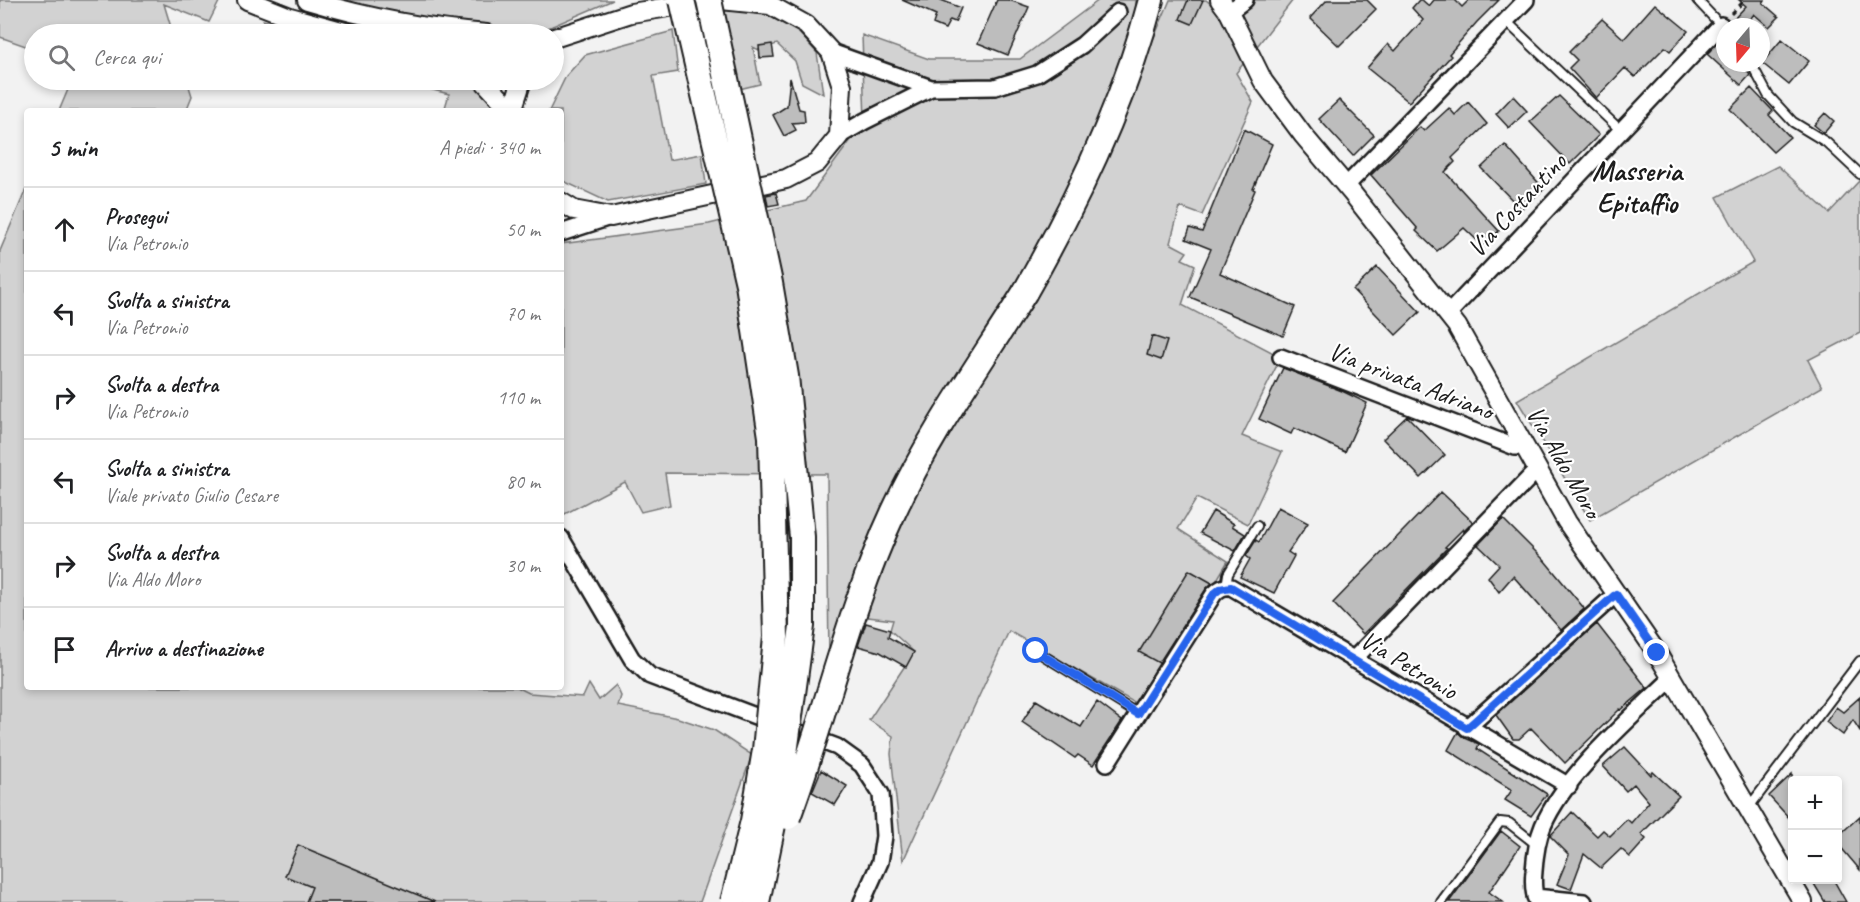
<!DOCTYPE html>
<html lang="it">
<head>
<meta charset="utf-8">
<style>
	:root { --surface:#fff; --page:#f2f2f2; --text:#202124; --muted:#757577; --line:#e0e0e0 }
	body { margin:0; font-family:Caveat,sans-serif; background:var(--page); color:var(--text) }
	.controls { position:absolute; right:18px; bottom:18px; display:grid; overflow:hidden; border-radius:6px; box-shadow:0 3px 9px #0003 }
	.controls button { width:54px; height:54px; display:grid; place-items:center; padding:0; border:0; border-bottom:2px solid var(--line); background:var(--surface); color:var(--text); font:30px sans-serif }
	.compass { position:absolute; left:1716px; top:18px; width:54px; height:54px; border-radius:50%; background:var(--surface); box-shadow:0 3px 9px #0003; rotate:199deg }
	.stop { position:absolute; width:18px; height:18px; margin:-14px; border:4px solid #2563eb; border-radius:50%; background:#fff }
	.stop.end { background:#2563eb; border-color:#fff; box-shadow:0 2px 6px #0008 }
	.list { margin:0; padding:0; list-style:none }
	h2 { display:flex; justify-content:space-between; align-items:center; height:78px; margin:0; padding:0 24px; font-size:26px }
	h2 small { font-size:20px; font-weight:400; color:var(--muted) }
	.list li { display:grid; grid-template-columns:39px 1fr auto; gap:18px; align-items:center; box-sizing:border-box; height:84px; padding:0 24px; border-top:2px solid var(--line) }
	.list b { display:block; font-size:22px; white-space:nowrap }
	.list p { margin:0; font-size:20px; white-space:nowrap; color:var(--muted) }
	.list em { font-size:20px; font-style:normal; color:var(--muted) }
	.icon { flex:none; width:33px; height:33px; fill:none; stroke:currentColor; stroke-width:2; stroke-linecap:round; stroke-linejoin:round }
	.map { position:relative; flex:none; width:1860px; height:902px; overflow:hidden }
	.search { position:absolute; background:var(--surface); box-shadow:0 3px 9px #0003; left:24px; top:24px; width:540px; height:66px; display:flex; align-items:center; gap:15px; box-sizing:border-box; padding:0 21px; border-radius:33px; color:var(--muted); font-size:22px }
	.panel { position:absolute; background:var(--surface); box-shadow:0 3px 9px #0003; left:24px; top:108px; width:540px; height:582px; border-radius:6px }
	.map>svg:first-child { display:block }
	.green { fill:#d2d2d2; stroke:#777; stroke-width:1.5 }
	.building { fill:#bdbdbd; stroke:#1c1c1c; stroke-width:1.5 }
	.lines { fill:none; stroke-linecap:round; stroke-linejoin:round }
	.service-casing { stroke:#1c1c1c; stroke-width:12 }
	.minor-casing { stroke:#1c1c1c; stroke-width:20 }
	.tertiary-casing { stroke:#1c1c1c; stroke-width:22 }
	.trunk-casing { stroke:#1c1c1c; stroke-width:28 }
	.path { stroke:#1c1c1c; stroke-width:3; stroke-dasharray:6 4.5; stroke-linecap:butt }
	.service { stroke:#fff; stroke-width:8 }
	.minor { stroke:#fff; stroke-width:15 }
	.tertiary { stroke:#fff; stroke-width:18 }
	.trunk { stroke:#fff; stroke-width:24 }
	.trunk-bridge-casing { stroke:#1c1c1c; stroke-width:28; stroke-linecap:butt }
	.trunk-bridge { stroke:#fff; stroke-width:24 }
	.route { stroke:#2563eb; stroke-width:8 }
	.labels { text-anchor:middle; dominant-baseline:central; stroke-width:4.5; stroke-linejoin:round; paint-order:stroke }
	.street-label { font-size:26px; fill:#1c1c1c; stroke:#fff }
	.quarter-label { font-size:28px; font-weight:bold; fill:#1c1c1c; stroke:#fff }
</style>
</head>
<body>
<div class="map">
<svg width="1860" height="902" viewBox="0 0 1860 902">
	<rect width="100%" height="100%" fill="#f2f2f2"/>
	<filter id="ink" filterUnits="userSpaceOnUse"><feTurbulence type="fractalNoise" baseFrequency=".0167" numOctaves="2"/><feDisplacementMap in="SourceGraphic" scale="12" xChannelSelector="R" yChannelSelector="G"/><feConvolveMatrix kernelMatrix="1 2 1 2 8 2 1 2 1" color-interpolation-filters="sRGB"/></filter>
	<g filter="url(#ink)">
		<path class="green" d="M 0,0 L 213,0 L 219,2 L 209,22 L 164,4 L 173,34 L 34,34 L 34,49 L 0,37 Z
			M 336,0 L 613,0 L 548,28 L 491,29 L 391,16 Z
			M 1099,0 L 1136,0 L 1134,37 L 1153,40 L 1170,0 L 1206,0 L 1218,10 L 1246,0 L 1293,0 L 1236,73 L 1253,102 L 1202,215 L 1180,207 L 1170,243 L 1187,252 L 1182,259 L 1195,265 L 1182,305 L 1281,357 L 1242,436 L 1282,452 L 1248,524 L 1197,498 L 1178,529 L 1228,561 L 1142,707 L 1009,631 L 903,861 L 891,754 L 893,736 L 869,720 L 914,652 L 890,630 L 893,620 L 868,617 L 829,663 L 827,474 L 665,473 L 670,505 L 641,512 L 625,482 L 561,516 L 561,244 L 709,224 L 806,201 L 865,121 L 862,35 L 929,59 L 1020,59 Z
			M 719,8 L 754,9 L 792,25 L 817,53 L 823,94 L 802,83 L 795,61 L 777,44 L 759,50 L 753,47 L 760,84 L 739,89 Z
			M 263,20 L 316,34 L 261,34 Z
			M 673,31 L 678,72 L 653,76 L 669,160 L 702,154 L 706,184 L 608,202 L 561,180 L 561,111 L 549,111 L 566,76 L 585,55 Z
			M 72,80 L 187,80 L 192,96 L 186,111 L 59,111 Z
			M 393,80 L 469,80 L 500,111 L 444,111 L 449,94 Z
			M 1778,166 L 1829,213 L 1860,180 L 1860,333 L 1808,360 L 1822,387 L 1590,520 L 1517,400 L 1753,262 L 1717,197 Z
			M 27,187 L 27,687 L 517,687 L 529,693 L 583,697 L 589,684 L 599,700 L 616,685 L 621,696 L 618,706 L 678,718 L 714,730 L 752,755 L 700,902 L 0,902 L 0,251 Z"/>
		<path class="building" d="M 902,0 L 941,0 L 961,8 L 955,22 L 950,20 L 945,29 L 933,24 L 936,15 Z
			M 997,0 L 1009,0 L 1029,7 L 1008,55 L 978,43 Z
			M 1188,0 L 1203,0 L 1192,24 L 1180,19 Z
			M 1327,0 L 1367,0 L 1376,9 L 1339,46 L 1310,18 Z
			M 1419,0 L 1422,0 L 1429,6 L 1434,0 L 1455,0 L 1462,7 L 1469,0 L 1499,0 L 1477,22 L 1449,54 L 1451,56 L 1409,102 L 1367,68 L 1388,44 L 1395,51 L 1423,20 L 1412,8 Z
			M 1739,0 L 1765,0 L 1763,3 L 1779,17 L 1769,27 L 1754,14 L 1744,27 L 1730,27 L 1730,23 L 1746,6 Z
			M 1655,4 L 1688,31 L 1670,51 L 1665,47 L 1635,77 L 1625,68 L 1596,98 L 1569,68 L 1577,60 L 1569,52 L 1602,19 L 1624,39 Z
			M 1725,35 L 1725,63 L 1741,63 L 1750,75 L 1741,85 L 1707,54 Z
			M 1782,39 L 1809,61 L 1789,85 L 1762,63 Z
			M 772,44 L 774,57 L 760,58 L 759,46 Z
			M 790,78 L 799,109 L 804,110 L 805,122 L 792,123 L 796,130 L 784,136 L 773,115 L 787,106 Z
			M 1751,88 L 1773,111 L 1769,115 L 1790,137 L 1773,152 L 1730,109 Z
			M 1513,96 L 1527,111 L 1509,128 L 1496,114 Z
			M 1559,96 L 1599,135 L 1570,164 L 1530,122 Z
			M 1339,100 L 1374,135 L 1353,156 L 1319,119 Z
			M 1468,102 L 1487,124 L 1452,158 L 1455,162 L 1445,172 L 1499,231 L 1482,245 L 1464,228 L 1437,251 L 1416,231 L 1418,229 L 1371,175 L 1420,127 L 1424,131 L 1449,108 L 1455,115 Z
			M 1825,113 L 1834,121 L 1824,133 L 1814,125 Z
			M 1244,129 L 1272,144 L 1253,189 L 1255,190 L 1220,273 L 1295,307 L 1283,336 L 1190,297 L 1211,249 L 1186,239 L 1190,228 L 1202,232 Z
			M 1505,145 L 1544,189 L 1521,209 L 1481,168 Z
			M 776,193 L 779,204 L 768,206 L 766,195 Z
			M 1377,267 L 1420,312 L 1396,335 L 1353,290 Z
			M 1152,336 L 1167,341 L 1161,360 L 1147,355 Z
			M 1283,368 L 1342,391 L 1367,403 L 1345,452 L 1294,428 L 1291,434 L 1259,419 Z
			M 1407,416 L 1445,455 L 1421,478 L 1383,439 Z
			M 1441,492 L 1473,522 L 1464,531 L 1463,529 L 1445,547 L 1447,548 L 1363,634 L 1333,603 Z
			M 1278,507 L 1308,523 L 1288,552 L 1294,556 L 1274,593 L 1240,577 L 1250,559 L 1246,556 L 1256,540 L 1259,542 Z
			M 1213,511 L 1234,524 L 1232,526 L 1245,534 L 1235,551 L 1200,533 Z
			M 1503,519 L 1545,561 L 1583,607 L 1584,609 L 1561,630 L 1513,576 L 1499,592 L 1488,577 L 1499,565 L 1478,545 Z
			M 1189,570 L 1212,583 L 1206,589 L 1159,663 L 1139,652 Z
			M 866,623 L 890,630 L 888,637 L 914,652 L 906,667 L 880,652 L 858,646 Z
			M 1597,624 L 1647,688 L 1621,710 L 1620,709 L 1565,763 L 1531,728 L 1519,739 L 1513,739 L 1496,715 Z
			M 1860,697 L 1860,731 L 1853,720 L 1843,735 L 1826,722 L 1836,707 L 1843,712 Z
			M 1036,700 L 1081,727 L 1097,702 L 1122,721 L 1093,765 L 1078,755 L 1075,758 L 1022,722 Z
			M 1458,732 L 1463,737 L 1479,744 L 1477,749 L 1547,794 L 1531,816 L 1505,800 L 1512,790 L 1448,750 Z
			M 1625,747 L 1651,775 L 1653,772 L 1679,796 L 1641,834 L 1646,839 L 1630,857 L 1621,849 L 1601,868 L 1584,854 L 1571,889 L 1557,884 L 1569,855 L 1550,836 L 1572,812 L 1597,836 L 1603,830 L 1610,836 L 1627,819 L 1631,823 L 1649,802 L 1634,784 L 1626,791 L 1603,766 Z
			M 821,770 L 847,786 L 835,805 L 812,792 Z
			M 1792,774 L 1792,821 L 1769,796 Z
			M 1860,816 L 1860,870 L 1838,844 L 1838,836 Z
			M 1501,831 L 1520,846 L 1489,892 L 1503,902 L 1449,902 Z
			M 298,845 L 435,902 L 306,902 L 312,887 L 285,876 Z
			M 1811,879 L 1833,879 L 1846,902 L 1825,902 Z"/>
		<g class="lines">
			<defs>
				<path id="service" d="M 1697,0 L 1714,18
					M 1506,21 L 1616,126
					M 1751,63 L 1768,95 L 1793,122 L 1826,142 L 1860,174
					M 1226,587 L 1228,574 L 1257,526
					M 1036,651 L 1138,714
					M 1749,807 L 1860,661
					M 1441,902 L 1500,822 L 1509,823 L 1537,845"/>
				<path id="minor" d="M 1229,12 L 1245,0
					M 831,52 L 931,88 L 995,87 L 1037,74 L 1082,45 L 1118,12
					M 839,136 L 865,121 L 931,88
					M 1346,186 L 1526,0
					M 561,233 L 610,217
					M 1448,314 L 1721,25
					M 1281,357 L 1515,447 L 1524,447
					M 561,538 L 632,659 L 650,676 L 837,747 L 862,765 L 881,794 L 884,836 L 880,862 L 862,902
					M 1353,660 L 1537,470
					M 1467,728 L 1616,594
					M 1107,763 L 1214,594 C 1219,589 1223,586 1231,587 L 1569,786
					M 1535,897 L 1584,902
					M 1537,902 C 1533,892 1533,881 1534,871 C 1535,856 1537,840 1543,826 C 1565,774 1631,718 1672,678"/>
				<path id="tertiary" d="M 247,0 L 290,17 L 352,34
					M 307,0 C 367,18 425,29 487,34
					M 1220,0 L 1229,12 L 1263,81 L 1303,135 L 1352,193 L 1457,326 L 1567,522 L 1657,653 L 1803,902
					M 554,38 L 631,13 L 714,0
					M 483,80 L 512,111
					M 512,111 L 522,80
					M 561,202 L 574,210 L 611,217 L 786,179 L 817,163 L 839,136 L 842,86 L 831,52 L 806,25 L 770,5 L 721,0"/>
				<path id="trunk" d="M 1025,292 C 1078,200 1124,103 1151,0"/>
			</defs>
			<use href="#service" class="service-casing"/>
			<use href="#minor" class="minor-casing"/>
			<use href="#tertiary" class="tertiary-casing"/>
			<use href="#trunk" class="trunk-casing"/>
			<path class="path" d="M 1731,14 L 1745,0"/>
			<use href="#service" class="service"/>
			<use href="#minor" class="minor"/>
			<use href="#tertiary" class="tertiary"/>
			<use href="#trunk" class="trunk"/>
			<defs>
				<path id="trunk-bridge" d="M 682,0 L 748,284 L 771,437 L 776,637 L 765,750 L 753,821 L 733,902
					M 709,0 L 770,283 L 786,376 L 802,537 L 802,626 L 780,791 L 757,902
					M 788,817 C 826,716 848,610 894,511 C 930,433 980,364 1025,292"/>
			</defs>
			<use href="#trunk-bridge" class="trunk-bridge-casing"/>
			<use href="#trunk-bridge" class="trunk-bridge"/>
		</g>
	</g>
	<g class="lines" filter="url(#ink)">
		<path class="route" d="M 1036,651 L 1138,714 L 1214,594 L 1220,589 L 1231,587 L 1467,728 L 1616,594 L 1657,653"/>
	</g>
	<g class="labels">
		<g class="street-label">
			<text transform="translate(1517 205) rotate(-47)">Via Costantino</text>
			<text transform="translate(1411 381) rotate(21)">Via privata Adriano</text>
			<text transform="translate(1564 462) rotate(60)">Via Aldo Moro</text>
			<text transform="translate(1409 665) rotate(31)">Via Petronio</text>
		</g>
		<g class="quarter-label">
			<text x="1637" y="170">Masseria<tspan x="1637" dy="32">Epitaffio</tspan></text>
		</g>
	</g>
</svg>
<div class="controls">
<button>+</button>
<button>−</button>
</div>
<svg class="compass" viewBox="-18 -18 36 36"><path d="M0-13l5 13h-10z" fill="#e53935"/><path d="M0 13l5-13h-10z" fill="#757577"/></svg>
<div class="stop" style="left:1036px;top:651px"></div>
<div class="stop end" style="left:1657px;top:653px"></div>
<div class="search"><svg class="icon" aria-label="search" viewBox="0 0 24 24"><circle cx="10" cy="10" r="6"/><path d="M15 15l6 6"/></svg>Cerca qui</div>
<section class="panel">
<h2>5 min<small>A piedi · 340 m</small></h2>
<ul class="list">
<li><svg class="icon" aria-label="ahead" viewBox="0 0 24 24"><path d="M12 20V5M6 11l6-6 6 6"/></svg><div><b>Prosegui</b><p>Via Petronio</p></div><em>50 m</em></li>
<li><svg class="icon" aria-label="left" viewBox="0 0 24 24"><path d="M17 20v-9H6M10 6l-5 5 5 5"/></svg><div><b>Svolta a sinistra</b><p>Via Petronio</p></div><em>70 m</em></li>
<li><svg class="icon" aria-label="right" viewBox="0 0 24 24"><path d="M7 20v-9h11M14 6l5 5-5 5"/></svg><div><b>Svolta a destra</b><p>Via Petronio</p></div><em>110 m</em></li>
<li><svg class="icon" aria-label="left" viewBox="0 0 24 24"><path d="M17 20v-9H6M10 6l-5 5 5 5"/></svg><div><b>Svolta a sinistra</b><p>Viale privato Giulio Cesare</p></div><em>80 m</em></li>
<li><svg class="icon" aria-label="right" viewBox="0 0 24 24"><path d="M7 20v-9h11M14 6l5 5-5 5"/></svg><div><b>Svolta a destra</b><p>Via Aldo Moro</p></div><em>30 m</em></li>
<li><svg class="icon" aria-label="arrive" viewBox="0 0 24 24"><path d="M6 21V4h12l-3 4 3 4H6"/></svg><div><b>Arrivo a destinazione</b></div></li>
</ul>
</section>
</div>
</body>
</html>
